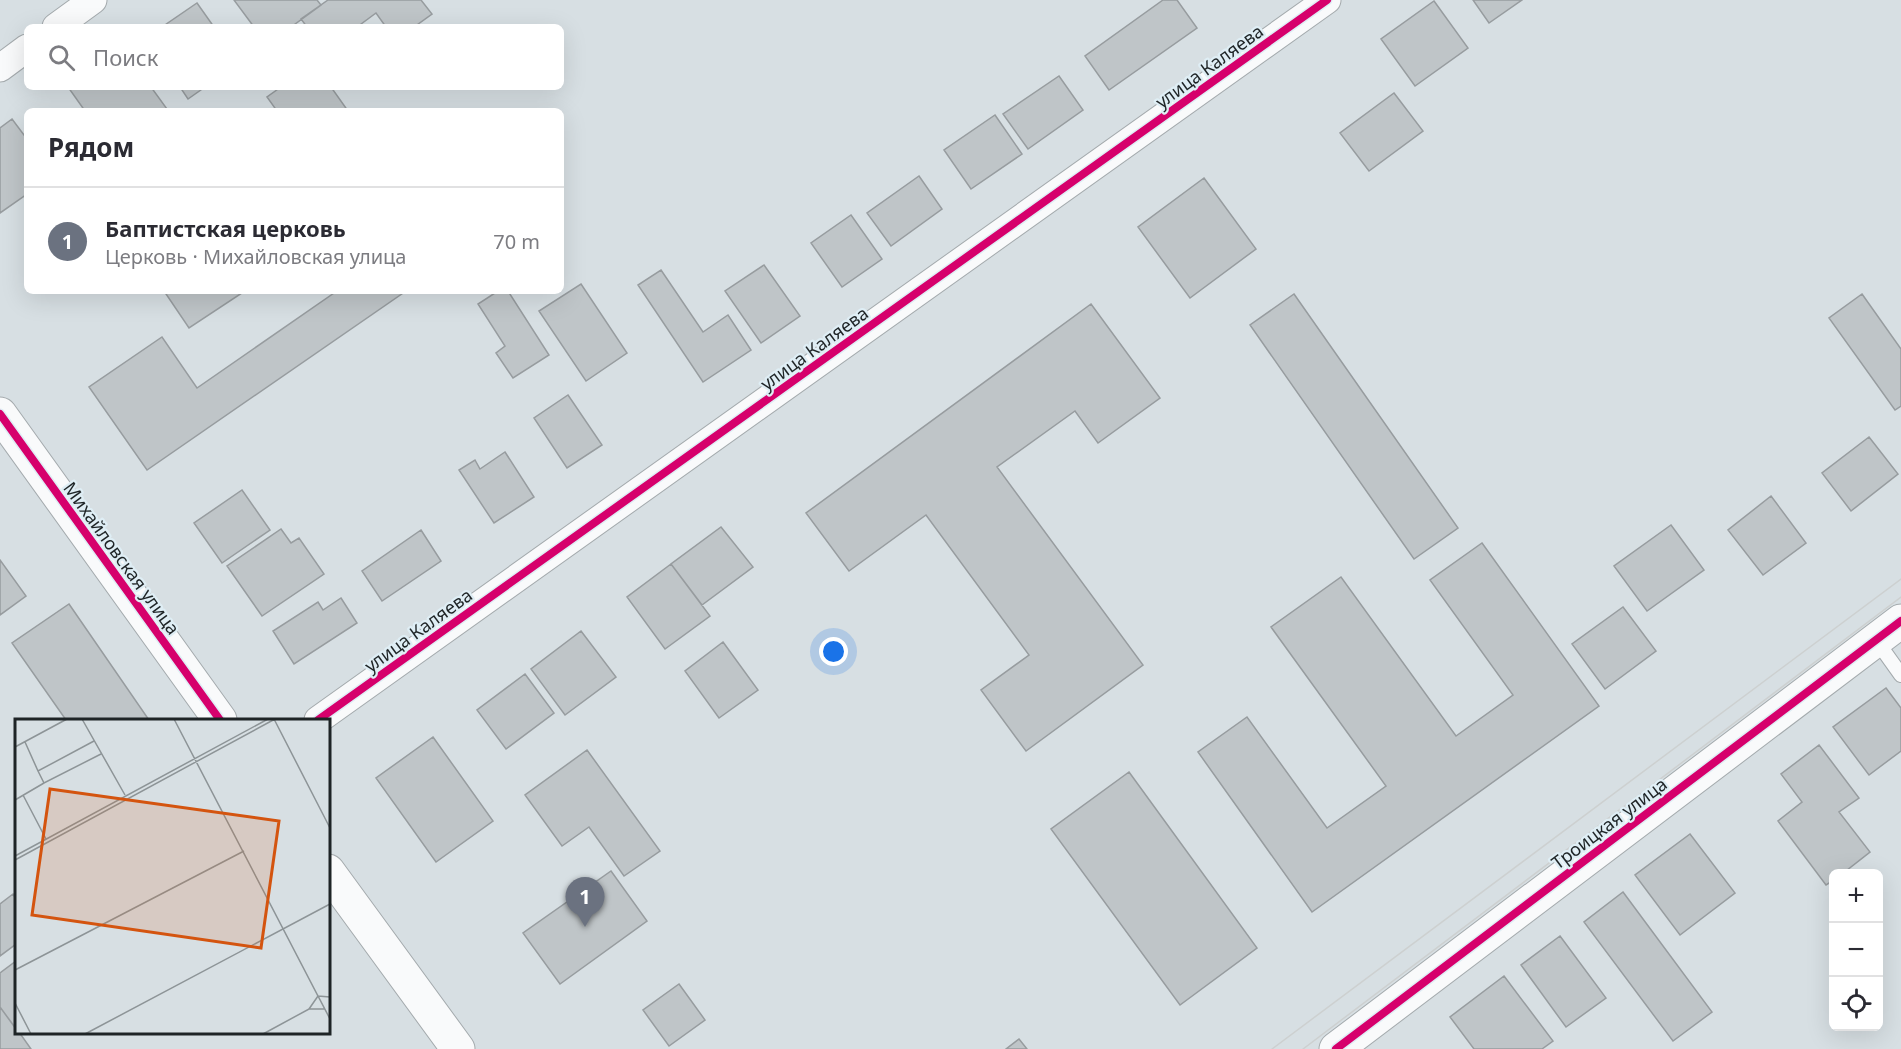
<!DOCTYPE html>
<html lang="ru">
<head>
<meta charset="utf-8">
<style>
	:root { --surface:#fff; --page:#f2f2f3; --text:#2b2b33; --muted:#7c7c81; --line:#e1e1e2; --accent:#0b8043 }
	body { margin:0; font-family:"Noto Sans",sans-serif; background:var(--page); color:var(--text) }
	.controls { position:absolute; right:18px; bottom:18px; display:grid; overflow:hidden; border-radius:9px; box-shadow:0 6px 24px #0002 }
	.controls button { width:54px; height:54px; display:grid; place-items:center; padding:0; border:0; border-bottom:2px solid var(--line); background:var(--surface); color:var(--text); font:30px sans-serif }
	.you { position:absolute; left:834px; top:652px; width:21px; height:21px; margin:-15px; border:4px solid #fff; border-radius:50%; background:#1a73e8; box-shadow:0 0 0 9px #1a73e833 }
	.badge { display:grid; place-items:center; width:39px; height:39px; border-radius:50%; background:var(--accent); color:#fff; font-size:20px; font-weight:700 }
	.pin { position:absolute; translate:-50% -50px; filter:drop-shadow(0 2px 3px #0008) }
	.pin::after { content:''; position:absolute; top:32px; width:21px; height:18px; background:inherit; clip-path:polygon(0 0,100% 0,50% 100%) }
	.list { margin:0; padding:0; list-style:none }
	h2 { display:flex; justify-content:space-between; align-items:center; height:78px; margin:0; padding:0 24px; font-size:26px }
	h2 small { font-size:20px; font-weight:400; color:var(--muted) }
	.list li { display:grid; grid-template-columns:39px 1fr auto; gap:18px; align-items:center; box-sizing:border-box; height:108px; padding:0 24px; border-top:2px solid var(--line) }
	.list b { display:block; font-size:22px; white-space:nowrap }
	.list p { margin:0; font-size:20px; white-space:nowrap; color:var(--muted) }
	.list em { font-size:20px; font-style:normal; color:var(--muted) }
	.icon { flex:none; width:33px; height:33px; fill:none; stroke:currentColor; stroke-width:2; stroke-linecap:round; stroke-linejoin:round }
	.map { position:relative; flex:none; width:1901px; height:1049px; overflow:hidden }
	.search { position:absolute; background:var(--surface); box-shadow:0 6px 24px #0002; left:24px; top:24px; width:540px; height:66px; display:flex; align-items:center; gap:15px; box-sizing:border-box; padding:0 21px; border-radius:9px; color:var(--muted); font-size:22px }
	.panel { position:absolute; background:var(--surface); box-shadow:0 6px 24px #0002; left:24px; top:108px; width:540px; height:186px; border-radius:9px }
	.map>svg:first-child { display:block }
	.building { fill:#bfc5c8; stroke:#979c9f; stroke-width:1.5 }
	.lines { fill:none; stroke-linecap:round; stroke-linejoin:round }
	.service-casing { stroke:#a4aaad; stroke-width:16 }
	.minor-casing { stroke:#a4aaad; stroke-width:29 }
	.tertiary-casing { stroke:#a4aaad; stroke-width:35 }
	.service { stroke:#f9fafb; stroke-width:14 }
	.minor { stroke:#f9fafb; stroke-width:27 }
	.tertiary { stroke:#f9fafb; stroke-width:33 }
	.tram { stroke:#cdd0d0; stroke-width:1.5 }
	.cycleway-casing { stroke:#dfeef5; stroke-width:11 }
	.cycleway { stroke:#d6006c; stroke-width:8 }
	.labels { text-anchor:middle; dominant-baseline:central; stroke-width:4.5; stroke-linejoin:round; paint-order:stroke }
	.street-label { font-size:18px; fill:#1e2426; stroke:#dfeef5 }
	.inset-road { fill:none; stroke:#8d9497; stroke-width:1.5 }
	.view { fill:#d4540f; fill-opacity:0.15; stroke:#d4540f; stroke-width:3 }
	.inset-edge { fill:none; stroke:#1e2426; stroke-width:3 }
</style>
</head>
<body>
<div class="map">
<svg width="1901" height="1049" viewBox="0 0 1901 1049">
	<rect width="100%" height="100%" fill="#d7dfe3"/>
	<path class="building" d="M 234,0 L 317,0 L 321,5 L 291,27 L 254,27 Z
		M 328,0 L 421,0 L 432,14 L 414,27 L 386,27 L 376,13 L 357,27 L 307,27 L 301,19 Z
		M 1163,0 L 1177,0 L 1197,28 L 1109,90 L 1085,56 Z
		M 1473,0 L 1522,0 L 1489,23 Z
		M 1434,1 L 1468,48 L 1415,86 L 1381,39 Z
		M 197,3 L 214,27 L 162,27 Z
		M 1059,76 L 1083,110 L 1028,149 L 1003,114 Z
		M 68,87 L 151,87 L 167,109 L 164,111 L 85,111 Z
		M 180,87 L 205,87 L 188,99 Z
		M 281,87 L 331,87 L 348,111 L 277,111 L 267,97 Z
		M 1394,93 L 1423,131 L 1369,171 L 1340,133 Z
		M 995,115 L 1022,154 L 971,189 L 944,150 Z
		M 12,119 L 27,139 L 27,194 L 0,213 L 0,128 Z
		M 919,176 L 942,209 L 891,246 L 867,213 Z
		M 1204,178 L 1256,249 L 1190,298 L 1138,227 Z
		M 851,215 L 882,259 L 842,287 L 811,243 Z
		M 764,265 L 800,316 L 761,343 L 725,291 Z
		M 661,270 L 703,332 L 728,315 L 751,350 L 703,382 L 638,285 Z
		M 581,284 L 627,353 L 586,381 L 539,311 Z
		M 164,291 L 245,291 L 189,328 Z
		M 337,291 L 406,291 L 147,470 L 89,387 L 162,337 L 197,388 Z
		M 498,291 L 508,291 L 549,355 L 513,378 L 496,353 L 505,346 L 478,304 Z
		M 1294,294 L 1458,528 L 1414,559 L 1250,325 Z
		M 1862,294 L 1901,349 L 1901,406 L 1895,410 L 1829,318 Z
		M 1091,304 L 1160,398 L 1098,443 L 1075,411 L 997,467 L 1143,665 L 1026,751 L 981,690 L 1029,655 L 926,515 L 849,571 L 806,513 Z
		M 568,395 L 602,445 L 567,468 L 534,418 Z
		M 1869,437 L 1898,474 L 1851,511 L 1822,473 Z
		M 505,452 L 534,497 L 494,523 L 459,470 L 475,460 L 480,469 Z
		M 242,490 L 270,530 L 222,563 L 194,523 Z
		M 1771,496 L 1806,543 L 1763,575 L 1728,530 Z
		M 1671,525 L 1704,570 L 1647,611 L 1614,566 Z
		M 721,527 L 753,567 L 702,605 L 671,564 Z
		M 281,529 L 291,543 L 299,538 L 324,574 L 262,616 L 227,566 Z
		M 421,530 L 441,561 L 382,601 L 362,571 Z
		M 1482,543 L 1599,706 L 1312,912 L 1198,752 L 1247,717 L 1327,828 L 1386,786 L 1271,627 L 1341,577 L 1456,736 L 1513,695 L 1430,580 Z
		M 0,560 L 26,596 L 0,615 Z
		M 671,564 L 710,616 L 665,649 L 627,597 Z
		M 341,598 L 357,623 L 294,664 L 273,631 L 318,602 L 323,610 Z
		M 69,604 L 149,720 L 66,720 L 12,643 Z
		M 1623,607 L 1656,651 L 1605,689 L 1572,644 Z
		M 581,631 L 616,677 L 565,715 L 531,669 Z
		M 723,642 L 758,690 L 719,718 L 685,671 Z
		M 525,674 L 554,713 L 506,749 L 477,710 Z
		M 1886,688 L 1901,708 L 1901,751 L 1869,775 L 1833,727 Z
		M 433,737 L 493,821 L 436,862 L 376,778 Z
		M 1819,745 L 1859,798 L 1839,812 L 1870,852 L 1842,874 L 1834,874 L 1834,880 L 1826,885 L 1778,821 L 1802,802 L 1781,774 Z
		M 587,750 L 660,851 L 624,876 L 589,827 L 562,846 L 525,795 Z
		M 1129,772 L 1257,948 L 1180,1005 L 1051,829 Z
		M 1690,834 L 1735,893 L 1680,935 L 1635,875 Z
		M 611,871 L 647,921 L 560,984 L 523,933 Z
		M 1623,892 L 1712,1012 L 1673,1041 L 1584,922 Z
		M 13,894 L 16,899 L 16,944 L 0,956 L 0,904 Z
		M 1560,936 L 1606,998 L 1566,1027 L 1521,965 Z
		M 16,961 L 16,1024 L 14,1026 L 0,1007 L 0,973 Z
		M 1504,976 L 1553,1041 L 1542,1049 L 1474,1049 L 1450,1017 Z
		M 679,984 L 705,1020 L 669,1046 L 643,1010 Z
		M 0,1007 L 16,1029 L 16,1032 L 19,1032 L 31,1049 L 0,1049 Z
		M 1019,1039 L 1027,1049 L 1006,1049 Z"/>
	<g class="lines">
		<defs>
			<path id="service" d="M 1876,640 L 1901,675"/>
			<path id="minor" d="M 56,27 L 93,0
				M 0,68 L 27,48
				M 318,720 L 1327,0"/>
			<path id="tertiary" d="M 0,414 L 220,720
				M 328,871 L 458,1049
				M 1336,1049 L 1901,621"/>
		</defs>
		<use href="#service" class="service-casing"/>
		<use href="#minor" class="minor-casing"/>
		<use href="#tertiary" class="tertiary-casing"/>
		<use href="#service" class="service"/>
		<use href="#minor" class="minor"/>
		<use href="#tertiary" class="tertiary"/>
		<path class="tram" d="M 1272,1049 L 1901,579
			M 1303,1049 L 1901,597"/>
		<defs>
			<path id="cycleway" d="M 0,414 L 220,720
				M 318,720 L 1327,0
				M 1336,1049 L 1901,621"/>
		</defs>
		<use href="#cycleway" class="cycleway-casing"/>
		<use href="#cycleway" class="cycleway"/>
	</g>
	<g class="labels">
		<g class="street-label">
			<text transform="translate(1209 66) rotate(-36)">улица Каляева</text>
			<text transform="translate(814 348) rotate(-36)">улица Каляева</text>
			<text transform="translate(122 558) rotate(54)">Михайловская улица</text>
			<text transform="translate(418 630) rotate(-36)">улица Каляева</text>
			<text transform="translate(1609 823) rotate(-37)">Троицкая улица</text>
		</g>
	</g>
	<g transform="translate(15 719)">
		<rect width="315" height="315" fill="#d7dfe3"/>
		<path class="inset-road" d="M 67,0 L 110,76M 159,0 L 303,277 L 315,278M 259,0 L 315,109M 10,23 L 23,52 L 79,22M 0,28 L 52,0M 23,52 L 29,64 L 86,35M 8,76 L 31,120M 0,81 L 29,64M 0,137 L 253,0M 0,141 L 260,0M 0,251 L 229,132M 0,284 L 16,315M 294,290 L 303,277 L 315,300M 70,315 L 315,185M 248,315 L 294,290 L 310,290"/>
		<path class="view" d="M 35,70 L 264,102 L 246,229 L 17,196 Z"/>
		<rect width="315" height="315" class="inset-edge"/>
	</g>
</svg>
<div class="controls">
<button>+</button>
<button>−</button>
<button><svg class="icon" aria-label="locate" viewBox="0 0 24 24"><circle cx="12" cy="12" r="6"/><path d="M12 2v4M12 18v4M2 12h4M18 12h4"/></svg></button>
</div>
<div class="you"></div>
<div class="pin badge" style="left:585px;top:927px;background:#6b7280">1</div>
<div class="search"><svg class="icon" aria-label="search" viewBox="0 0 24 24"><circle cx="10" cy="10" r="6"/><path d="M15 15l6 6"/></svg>Поиск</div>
<section class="panel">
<h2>Рядом<small></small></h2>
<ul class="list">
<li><span class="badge" style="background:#6b7280">1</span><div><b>Баптистская церковь</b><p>Церковь · Михайловская улица</p></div><em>70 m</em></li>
</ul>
</section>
</div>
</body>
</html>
